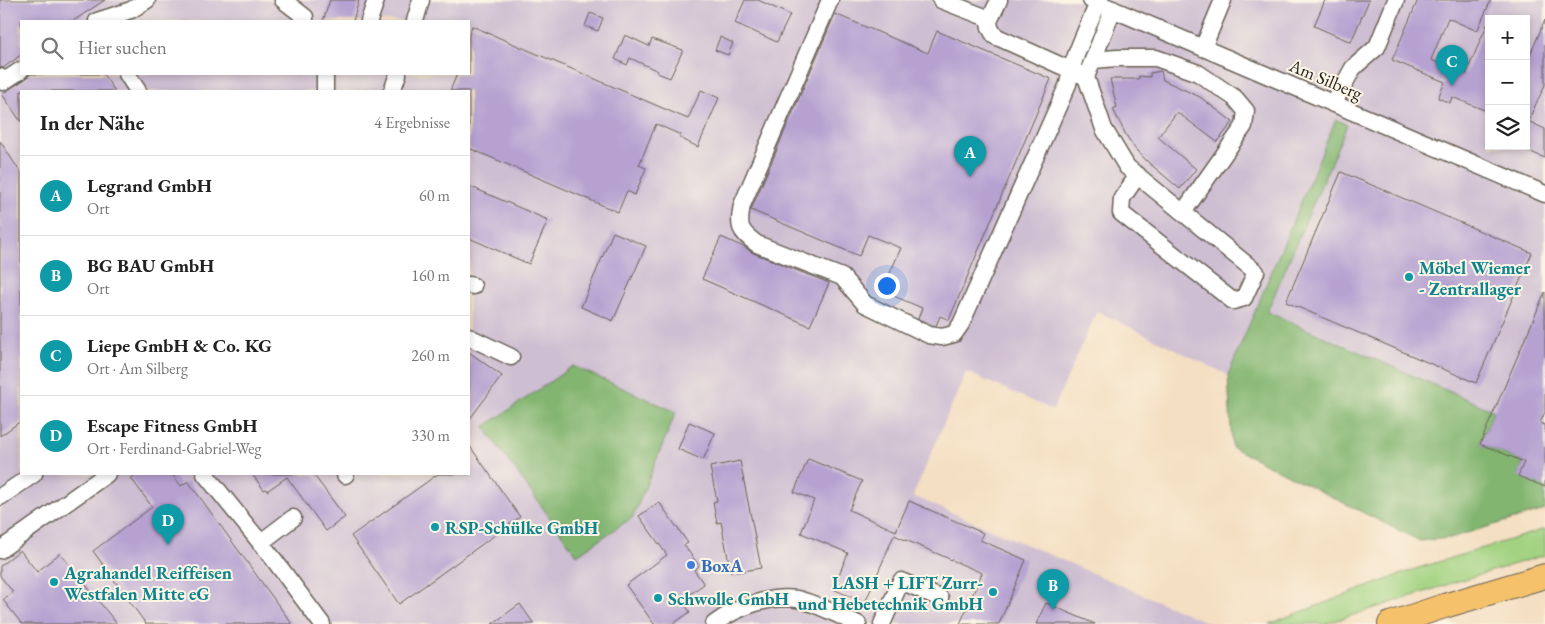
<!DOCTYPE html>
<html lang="de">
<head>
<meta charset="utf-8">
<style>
	:root { --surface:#fff; --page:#f2f2f2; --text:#222; --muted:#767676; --line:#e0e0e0; --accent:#d93025 }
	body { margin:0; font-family:"EB Garamond",serif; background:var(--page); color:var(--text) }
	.controls { position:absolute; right:15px; top:15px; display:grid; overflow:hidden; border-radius:0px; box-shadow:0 2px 8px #0003 }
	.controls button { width:45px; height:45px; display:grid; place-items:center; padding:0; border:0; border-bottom:1px solid var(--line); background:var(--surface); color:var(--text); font:25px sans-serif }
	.you { position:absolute; left:886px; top:285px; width:18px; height:18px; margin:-12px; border:4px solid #fff; border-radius:50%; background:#1a73e8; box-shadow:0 0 0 8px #1a73e833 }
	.badge { display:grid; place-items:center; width:32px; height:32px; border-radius:50%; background:var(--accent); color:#fff; font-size:16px; font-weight:700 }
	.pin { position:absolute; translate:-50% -41px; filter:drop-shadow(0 1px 2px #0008) }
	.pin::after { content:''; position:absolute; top:26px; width:18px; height:15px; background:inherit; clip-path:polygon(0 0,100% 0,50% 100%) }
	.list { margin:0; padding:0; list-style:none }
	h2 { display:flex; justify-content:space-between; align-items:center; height:65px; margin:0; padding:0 20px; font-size:21px }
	h2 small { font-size:16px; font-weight:400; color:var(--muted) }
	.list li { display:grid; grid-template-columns:32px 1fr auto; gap:15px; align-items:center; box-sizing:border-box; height:80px; padding:0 20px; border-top:1px solid var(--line) }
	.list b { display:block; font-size:19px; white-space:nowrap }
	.list p { margin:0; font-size:16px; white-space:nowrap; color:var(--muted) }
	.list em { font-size:16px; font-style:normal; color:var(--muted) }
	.icon { flex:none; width:28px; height:28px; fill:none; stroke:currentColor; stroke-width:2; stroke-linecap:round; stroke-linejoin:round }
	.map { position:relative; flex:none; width:1545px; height:624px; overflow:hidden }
	.search { position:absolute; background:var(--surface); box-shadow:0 2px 8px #0003; left:20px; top:20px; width:450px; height:55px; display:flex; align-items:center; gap:12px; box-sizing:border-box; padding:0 18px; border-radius:0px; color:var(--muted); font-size:19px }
	.panel { position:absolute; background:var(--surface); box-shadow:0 2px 8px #0003; left:20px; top:90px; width:450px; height:385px; border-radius:0px }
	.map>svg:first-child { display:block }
	.industrial { fill:#cebed2; fill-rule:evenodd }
	.green { fill:#a3d382; stroke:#60784f }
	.forest { fill:#82b570; stroke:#4f6846 }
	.building { fill:#b6a1d1 }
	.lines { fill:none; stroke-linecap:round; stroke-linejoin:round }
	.minor-casing { stroke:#686056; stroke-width:19 }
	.highway-casing { stroke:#686056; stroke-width:26 }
	.minor { stroke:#fff; stroke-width:16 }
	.highway { stroke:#f5c16b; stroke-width:24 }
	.culture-dot { fill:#0f9aa8; stroke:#fcf5e5; stroke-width:2 }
	.shop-dot { fill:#3f7fe0; stroke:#fcf5e5; stroke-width:2 }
	.labels { text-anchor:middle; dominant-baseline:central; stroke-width:4; stroke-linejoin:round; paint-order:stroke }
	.street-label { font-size:18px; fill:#1c1c1c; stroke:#fcf5e5 }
	.culture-label { font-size:18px; font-weight:bold; fill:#0d838f; stroke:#fcf5e5; text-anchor:start }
	.shop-label { font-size:18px; font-weight:bold; fill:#366cbe; stroke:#fcf5e5; text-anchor:start }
</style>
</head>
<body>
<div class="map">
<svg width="1545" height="624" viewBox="0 0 1545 624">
	<rect width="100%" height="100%" fill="#fcf5e5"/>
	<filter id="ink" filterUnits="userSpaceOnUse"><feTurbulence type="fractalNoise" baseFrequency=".02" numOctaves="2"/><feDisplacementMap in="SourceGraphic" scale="10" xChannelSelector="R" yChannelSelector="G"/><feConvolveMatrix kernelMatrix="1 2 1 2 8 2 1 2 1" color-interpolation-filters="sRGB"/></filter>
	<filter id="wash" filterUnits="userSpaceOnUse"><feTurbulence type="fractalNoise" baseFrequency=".0096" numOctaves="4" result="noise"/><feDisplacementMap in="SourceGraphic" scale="20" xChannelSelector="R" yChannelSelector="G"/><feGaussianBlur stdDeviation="1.12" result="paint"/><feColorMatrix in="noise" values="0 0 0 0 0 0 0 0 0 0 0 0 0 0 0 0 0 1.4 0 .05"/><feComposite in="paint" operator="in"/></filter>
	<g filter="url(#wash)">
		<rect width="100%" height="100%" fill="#f4dfc2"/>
		<path class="industrial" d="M 0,0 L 1545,0 L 1545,487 L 1518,476 L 1524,463 L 1480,444 L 1494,411 L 1267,313 L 1228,375 L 1097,311 L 1053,410 L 966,372 L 913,496 L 1211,624 L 0,624 ZM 1489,19 L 1526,19 L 1526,146 L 1489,146 ZM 21,21 L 469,21 L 469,74 L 21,74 ZM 21,91 L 469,91 L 469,474 L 21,474 Z"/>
		<path class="green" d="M 1545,529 L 1545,555 L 1462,580 L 1325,624 L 1269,624 L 1412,570 Z"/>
		<path class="forest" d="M 1336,119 L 1347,125 L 1267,312 L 1494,411 L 1480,444 L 1524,462 L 1518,475 L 1545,487 L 1545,510 L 1450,538 L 1420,541 L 1232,447 L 1228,375 Z
			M 573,366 L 676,412 L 633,517 L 577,555 L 484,427 Z"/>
		<g id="blocks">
			<path class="building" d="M 0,0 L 105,0 L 73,21 L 21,21 L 21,55 L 3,68 L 0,67 Z
				M 330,0 L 359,0 L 353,21 L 323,21 Z
				M 745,0 L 758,0 L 790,15 L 777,42 L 735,23 Z
				M 1325,0 L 1369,0 L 1351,42 L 1314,26 Z
				M 1418,0 L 1491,0 L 1477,31 L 1448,18 L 1431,60 L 1466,74 L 1489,20 L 1489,112 L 1452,97 L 1450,103 L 1438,98 L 1445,82 L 1392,60 Z
				M 590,13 L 603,18 L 598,31 L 585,26 Z
				M 835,14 L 928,53 L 937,31 L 1051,79 L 949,320 L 940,316 L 936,326 L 918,319 L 922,308 L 882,291 L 901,248 L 868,235 L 859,256 L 751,210 Z
				M 1545,20 L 1545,85 L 1528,121 L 1545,129 L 1545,158 L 1526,150 L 1526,64 Z
				M 472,26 L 688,119 L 701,90 L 719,98 L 698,147 L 680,138 L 681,135 L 656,124 L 639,165 L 646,168 L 635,195 L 627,191 L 618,212 L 469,148 L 469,91 L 450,91 L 457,74 L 469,74 L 469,35 Z
				M 625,35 L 649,46 L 652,39 L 683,50 L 670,78 L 657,73 L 658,71 L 630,58 L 627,65 L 615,59 Z
				M 720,37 L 733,43 L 728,55 L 715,50 Z
				M 1161,71 L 1163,80 L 1200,97 L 1233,122 L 1217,142 L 1177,112 L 1158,137 L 1196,169 L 1180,189 L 1148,162 L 1136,150 L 1126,135 L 1113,109 L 1117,107 L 1110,79 L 1139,79 L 1139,76 L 1150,77 L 1150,73 Z
				M 30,74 L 103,74 L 115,91 L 21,91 L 21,122 L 2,94 L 27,78 Z
				M 0,141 L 21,173 L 21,421 L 0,436 Z
				M 1341,172 L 1532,253 L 1476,383 L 1286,302 Z
				M 469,186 L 548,220 L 529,264 L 469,238 Z
				M 613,232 L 646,246 L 613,321 L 581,307 Z
				M 721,237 L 744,247 L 753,253 L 829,283 L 810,326 L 702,279 Z
				M 1545,292 L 1545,412 L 1540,423 L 1545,425 L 1545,487 L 1518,476 L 1524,462 L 1480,444 Z
				M 469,352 L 502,376 L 469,420 Z
				M 689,422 L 715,433 L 703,460 L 678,449 Z
				M 469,445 L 520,517 L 399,604 L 351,536 L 438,474 L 469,474 Z
				M 808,459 L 862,481 L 849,510 L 896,531 L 909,501 L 983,533 L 980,540 L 1026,560 L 999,624 L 960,624 L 982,573 L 894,535 L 865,603 L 833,589 L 848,553 L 801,533 L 814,500 L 794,492 Z
				M 740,461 L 761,568 L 731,573 L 721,522 L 717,523 L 713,502 L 717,501 L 710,467 Z
				M 137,474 L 172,474 L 181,486 L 188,481 L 292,624 L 146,624 L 93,551 L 152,507 L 131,478 Z
				M 252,474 L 313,474 L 345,517 L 326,531 L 287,477 L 267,491 L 266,489 L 264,490 Z
				M 659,502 L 688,543 L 684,545 L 699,566 L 694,570 L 704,584 L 682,600 L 690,612 L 673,624 L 654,624 L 626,585 L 667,555 L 639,516 Z
				M 20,550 L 37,572 L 60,553 L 117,624 L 22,624 L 3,600 L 13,592 L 0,576 L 0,566 Z
				M 1046,603 L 1095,624 L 1036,624 Z
				M 520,604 L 534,624 L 492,624 Z"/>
		</g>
	</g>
	<g filter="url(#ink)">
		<use href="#blocks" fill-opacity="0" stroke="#686056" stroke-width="1"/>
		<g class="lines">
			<defs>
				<path id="minor" d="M 283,0 L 305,17 L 305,21
					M 830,0 L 742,205 C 738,227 739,231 757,244 L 842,277 L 865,304 L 929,335 L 942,337 L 954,334 L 961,324 L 1068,84 C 1073,56 1087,29 1098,3
					M 941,0 L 990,19 C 988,26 991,30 995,36 L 1086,77 L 1104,129 L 1127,167 L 1256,272 L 1244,298 L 1233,301 L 1121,213 L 1122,198 L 1138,175
					M 1091,0 L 1545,194
					M 990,19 L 999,0
					M 97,21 L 131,10 L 147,0
					M 369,21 L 376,0
					M 415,21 L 421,0
					M 1203,48 L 1223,0
					M 1093,60 L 1113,9
					M 127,74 L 138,91
					M 0,77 L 3,82 L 21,70
					M 1086,77 L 1093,60 L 1117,58 L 1156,58 L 1198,73 L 1235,98 L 1246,111 L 1244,126 L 1184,211
					M 325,91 L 325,74
					M 392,91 L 398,74
					M 1333,104 L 1353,68 L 1377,47 L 1396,0
					M 469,285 L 473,286
					M 469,337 L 511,357
					M 205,474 L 272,557 L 322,624
					M 345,475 L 346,474
					M 0,497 L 34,474
					M 260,543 L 293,518
					M 0,550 L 107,474
					M 714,624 C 735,608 769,595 797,599 C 813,602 842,617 858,624
					M 882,624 L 901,581 L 940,598"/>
				<path id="highway" d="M 1390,624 L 1444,606 L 1545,576"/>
			</defs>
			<use href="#minor" class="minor-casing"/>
			<use href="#highway" class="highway-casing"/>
			<use href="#minor" class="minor"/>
			<use href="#highway" class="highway"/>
		</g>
	</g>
	<g class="culture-dot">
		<circle cx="1409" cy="277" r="5"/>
		<circle cx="435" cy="527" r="5"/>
		<circle cx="54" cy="582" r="5"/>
		<circle cx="993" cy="592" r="5"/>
		<circle cx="658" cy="598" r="5"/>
	</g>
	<circle class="shop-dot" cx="691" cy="565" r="5"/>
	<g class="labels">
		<g class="street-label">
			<text transform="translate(1326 79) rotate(23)">Am Silberg</text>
		</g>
		<g class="culture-label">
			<text x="1419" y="267">Möbel Wiemer<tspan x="1419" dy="21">- Zentrallager</tspan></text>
			<text x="445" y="527">RSP-Schülke GmbH</text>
			<text x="64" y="572">Agrahandel Reiffeisen<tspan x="64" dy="21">Westfalen Mitte eG</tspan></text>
			<text x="983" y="582" text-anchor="end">LASH + LIFT Zurr-<tspan x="983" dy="21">und Hebetechnik GmbH</tspan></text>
			<text x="668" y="598">Schwolle GmbH</text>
		</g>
		<g class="shop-label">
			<text x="701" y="565">BoxA</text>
		</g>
	</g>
</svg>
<div class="controls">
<button>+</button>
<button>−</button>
<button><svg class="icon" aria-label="layers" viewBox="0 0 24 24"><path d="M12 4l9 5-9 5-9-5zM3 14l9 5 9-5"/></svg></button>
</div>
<div class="you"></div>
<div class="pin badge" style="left:970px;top:177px;background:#0f9aa8">A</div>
<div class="pin badge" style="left:1053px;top:610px;background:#0f9aa8">B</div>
<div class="pin badge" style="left:1452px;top:86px;background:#0f9aa8">C</div>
<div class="pin badge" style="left:168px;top:545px;background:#0f9aa8">D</div>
<div class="search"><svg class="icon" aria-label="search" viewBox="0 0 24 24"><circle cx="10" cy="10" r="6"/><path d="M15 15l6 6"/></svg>Hier suchen</div>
<section class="panel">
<h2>In der Nähe<small>4 Ergebnisse</small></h2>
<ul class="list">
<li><span class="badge" style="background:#0f9aa8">A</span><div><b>Legrand GmbH</b><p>Ort</p></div><em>60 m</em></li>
<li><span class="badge" style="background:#0f9aa8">B</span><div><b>BG BAU GmbH</b><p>Ort</p></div><em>160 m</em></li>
<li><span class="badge" style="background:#0f9aa8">C</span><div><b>Liepe GmbH &amp; Co. KG</b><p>Ort · Am Silberg</p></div><em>260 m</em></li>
<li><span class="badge" style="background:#0f9aa8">D</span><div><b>Escape Fitness GmbH</b><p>Ort · Ferdinand-Gabriel-Weg</p></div><em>330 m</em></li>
</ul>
</section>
</div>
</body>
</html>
